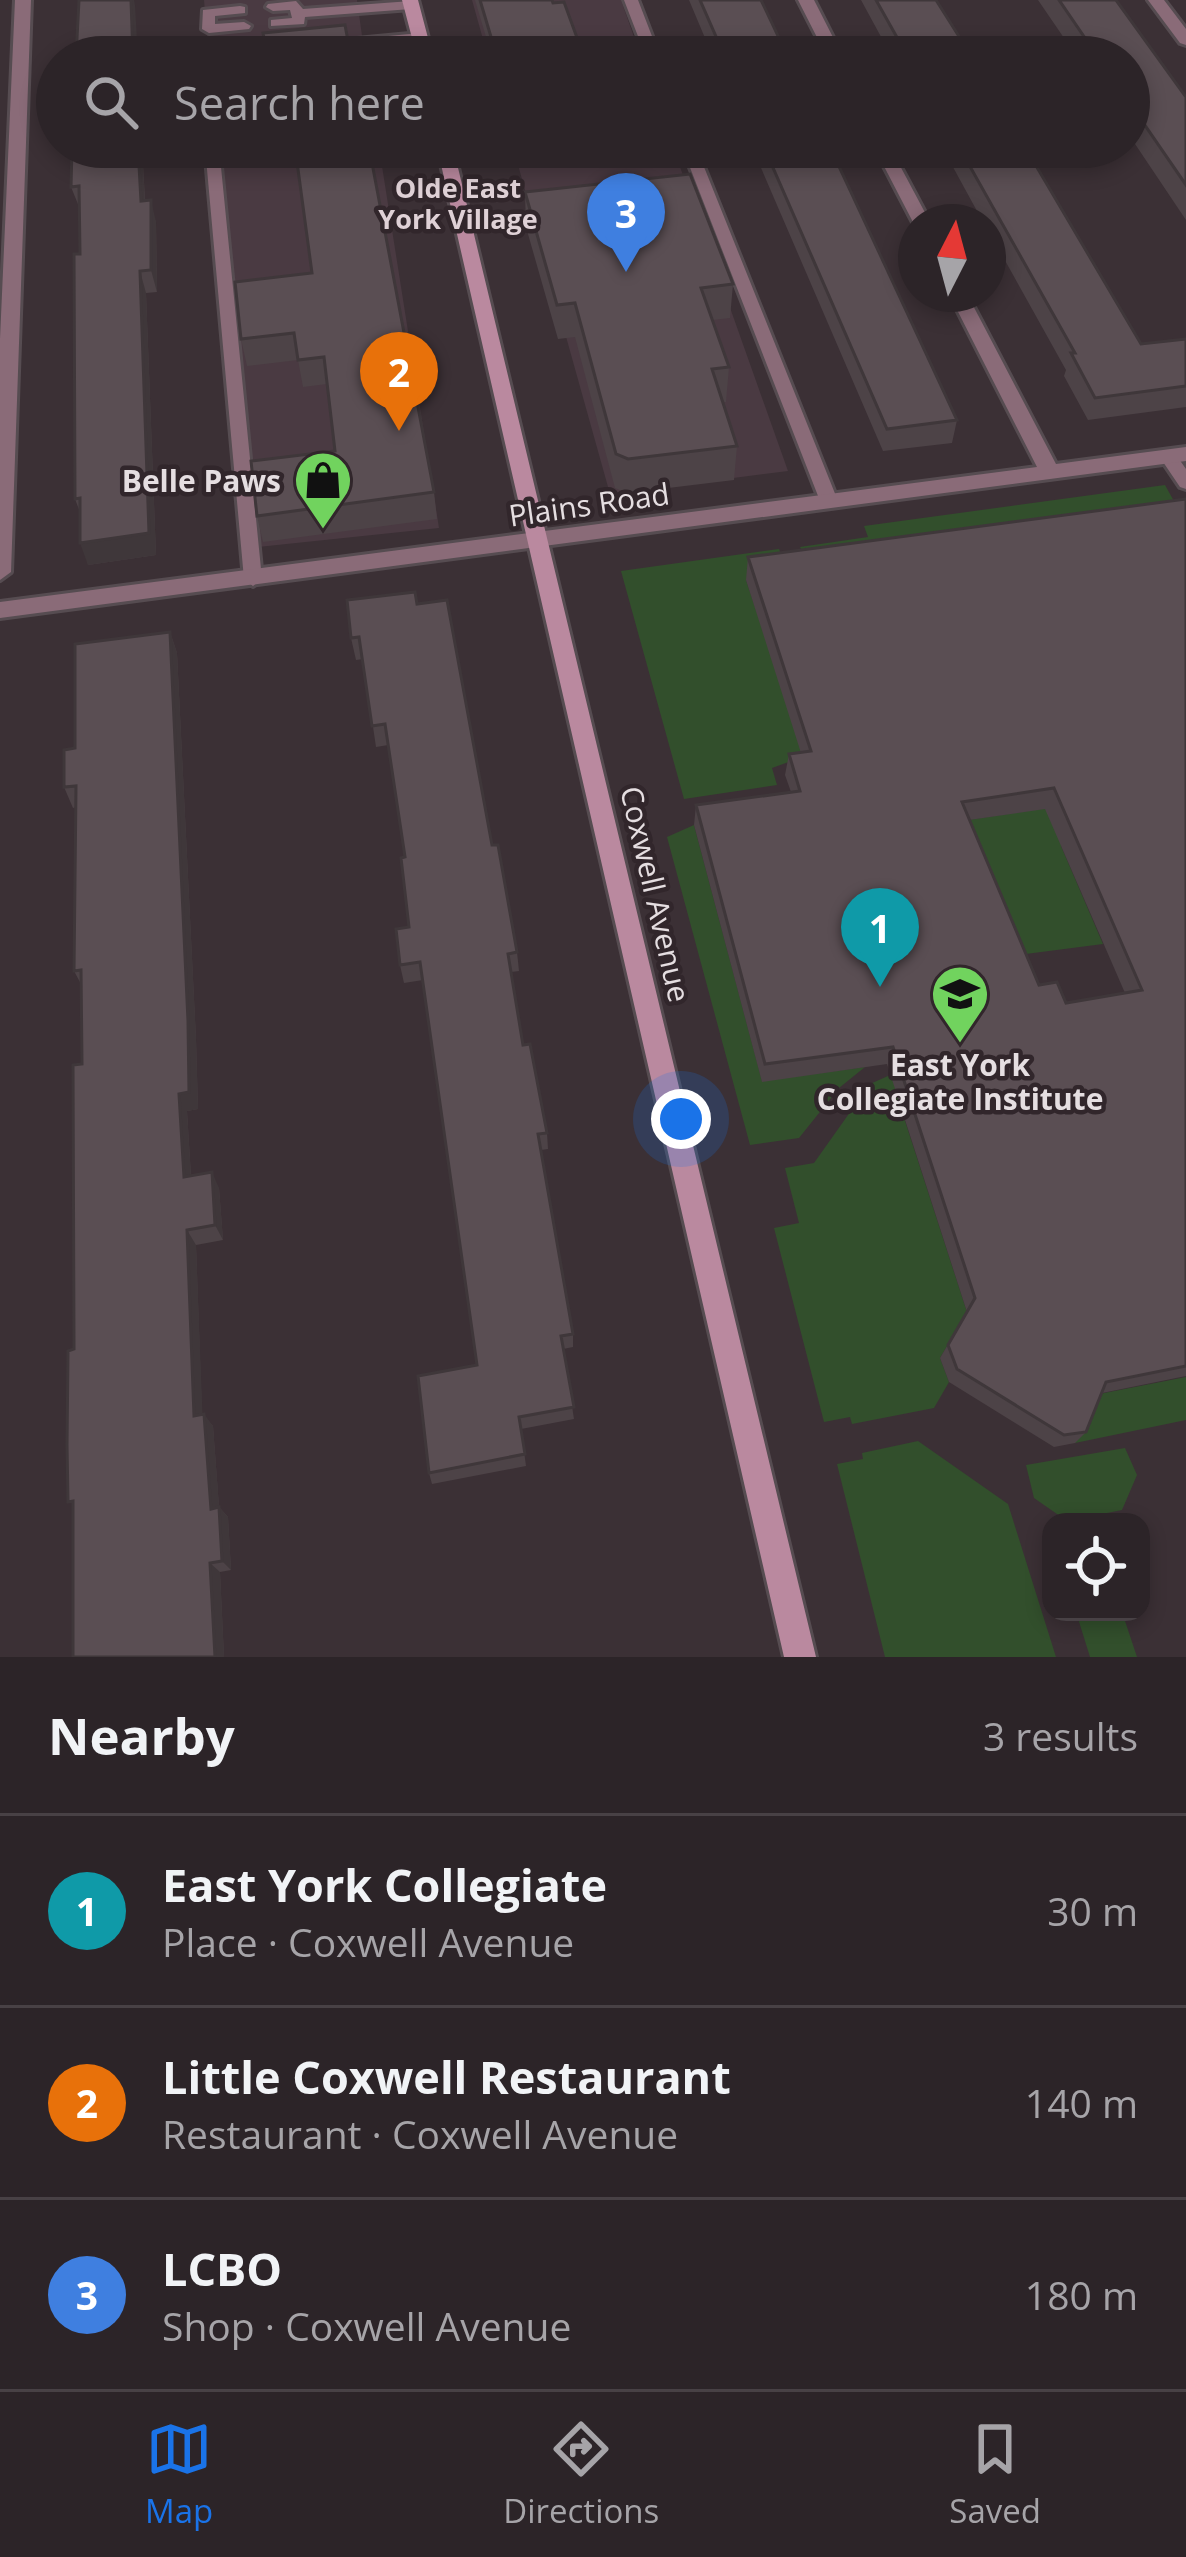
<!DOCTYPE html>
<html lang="en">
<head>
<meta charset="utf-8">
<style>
	:root { --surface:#2c2428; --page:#383034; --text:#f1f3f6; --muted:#a6a4a8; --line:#484145; --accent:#1a73e8 }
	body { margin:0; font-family:"Open Sans",sans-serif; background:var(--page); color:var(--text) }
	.controls { position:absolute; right:36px; bottom:36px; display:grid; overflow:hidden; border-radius:24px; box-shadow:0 6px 18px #0003 }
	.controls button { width:108px; height:108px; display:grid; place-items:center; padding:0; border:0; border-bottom:3px solid var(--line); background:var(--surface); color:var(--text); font:60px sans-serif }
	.compass { position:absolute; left:898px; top:204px; width:108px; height:108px; border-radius:50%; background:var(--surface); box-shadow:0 6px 18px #0003; rotate:6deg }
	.you { position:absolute; left:681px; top:1119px; width:42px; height:42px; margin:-30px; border:9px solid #fff; border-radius:50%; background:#1a73e8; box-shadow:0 0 0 18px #1a73e833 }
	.badge { display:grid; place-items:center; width:78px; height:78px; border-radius:50%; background:var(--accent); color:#fff; font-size:39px; font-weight:700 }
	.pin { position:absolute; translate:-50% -99px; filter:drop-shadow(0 3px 6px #0008) }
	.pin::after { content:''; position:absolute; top:63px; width:42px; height:36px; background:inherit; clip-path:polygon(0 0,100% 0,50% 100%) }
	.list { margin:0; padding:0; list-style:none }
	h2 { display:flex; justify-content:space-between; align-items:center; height:156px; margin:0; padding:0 48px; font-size:51px }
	h2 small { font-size:39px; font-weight:400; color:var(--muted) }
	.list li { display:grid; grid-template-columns:78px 1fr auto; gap:36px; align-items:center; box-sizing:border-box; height:192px; padding:0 48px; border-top:3px solid var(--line) }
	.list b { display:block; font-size:45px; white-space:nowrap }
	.list p { margin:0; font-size:39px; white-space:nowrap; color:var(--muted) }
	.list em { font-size:39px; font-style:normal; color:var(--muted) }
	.icon { flex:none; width:66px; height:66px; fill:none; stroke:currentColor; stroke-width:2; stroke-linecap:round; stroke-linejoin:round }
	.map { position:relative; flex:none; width:1186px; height:1657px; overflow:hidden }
	.search { position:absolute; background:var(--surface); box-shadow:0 6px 18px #0003; left:36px; right:36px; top:36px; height:132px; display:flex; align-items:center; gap:30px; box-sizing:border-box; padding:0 42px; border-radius:66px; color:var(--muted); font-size:45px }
	.sheet { height:732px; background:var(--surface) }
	nav { display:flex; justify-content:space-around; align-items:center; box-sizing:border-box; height:168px; border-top:3px solid var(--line); background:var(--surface); font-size:33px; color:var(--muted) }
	nav a { display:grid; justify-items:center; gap:6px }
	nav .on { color:var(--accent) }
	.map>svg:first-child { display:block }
	.built { fill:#4a3a42 }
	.green { fill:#324f2c }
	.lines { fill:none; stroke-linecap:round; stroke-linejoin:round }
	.lane-casing { stroke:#564c51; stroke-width:6 }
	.street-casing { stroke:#564c51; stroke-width:6 }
	.secondary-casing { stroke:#564c51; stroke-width:6 }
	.lane { fill:#8a6b78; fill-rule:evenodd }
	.street { fill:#8a6b78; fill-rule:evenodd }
	.secondary { fill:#ba899f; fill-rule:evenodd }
	.wall { fill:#4d4347; fill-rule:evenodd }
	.shaded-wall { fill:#3f373a }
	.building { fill:#5a4e53; stroke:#3f373a; stroke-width:3; fill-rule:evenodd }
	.labels { text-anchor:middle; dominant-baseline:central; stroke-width:9; stroke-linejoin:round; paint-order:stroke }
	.far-neighbourhood-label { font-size:27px; font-weight:bold; fill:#dfd1d6; stroke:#31262b }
	.poi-label { font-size:30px; font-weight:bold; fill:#e5dee1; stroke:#31262b; text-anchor:end }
	.street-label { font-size:30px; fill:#e5dee1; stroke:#31262b }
</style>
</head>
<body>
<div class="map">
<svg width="1186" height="1657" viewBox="0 0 1186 1657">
	<rect width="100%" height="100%" fill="#3b3035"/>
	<path class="built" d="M 204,0 L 357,0 L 365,57 L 209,57 Z
		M 472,0 L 621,0 L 641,57 L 488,57 Z
		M 218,147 L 379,147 L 439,528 L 258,547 Z
		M 513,147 L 673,147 L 788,471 L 610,494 Z"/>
	<path class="green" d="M 1165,485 L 1175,503 L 813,570 L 800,547 L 868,537 L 864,526 Z
		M 779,549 L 788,573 L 746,580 L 805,756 L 772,768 L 777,785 L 684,799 L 621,571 Z
		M 1092,801 L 1061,846 L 1103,944 L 1011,956 L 955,822 Z
		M 694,825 L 762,1081 L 865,1067 L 839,1088 L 799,1138 L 750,1145 L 667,837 Z
		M 906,1068 L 895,1090 L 967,1312 L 940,1358 L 949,1382 L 934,1408 L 852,1424 L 850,1417 L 824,1422 L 774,1228 L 799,1223 L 785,1168 L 814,1163 L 870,1084 Z
		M 1186,1377 L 1186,1420 L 1075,1443 L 1094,1395 Z
		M 918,1441 L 1008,1504 L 1056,1657 L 885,1657 L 837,1464 L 863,1459 L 862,1453 Z
		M 1125,1448 L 1137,1475 L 1122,1510 L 1067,1521 L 1034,1498 L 1026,1465 Z
		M 1076,1612 L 1122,1612 L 1137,1657 L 1090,1657 Z"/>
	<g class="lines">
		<defs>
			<path id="lane" d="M 624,0 L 638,0 L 660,57 L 646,57 Z
				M 296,1 L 303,9 L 411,1 L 418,5 L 411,9 L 305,17 L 304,24 L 271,26 L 271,20 L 292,18 L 290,10 L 273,11 L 266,7 L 268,4 Z
				M 240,6 L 245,7 L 245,13 L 215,16 L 215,24 L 244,22 L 251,26 L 249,29 L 209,33 L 202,29 L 203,10 Z
				M 420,33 L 427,37 L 425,40 L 325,50 L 318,46 L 325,42 Z
				M 294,45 L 299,46 L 299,52 L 250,57 L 197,57 L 204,53 Z
				M 205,147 L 219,147 L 262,579 L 253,586 L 244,579 Z
				M 682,147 L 696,147 L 838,501 L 835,505 L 823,505 L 820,501 Z
				M 1168,450 L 1174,452 L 1186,469 L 1186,489 L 1180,487 L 1159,456 Z"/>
			<path id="street" d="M 15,0 L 31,0 L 11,572 L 0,580 L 0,339 Z
				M 798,0 L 814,0 L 843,57 L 827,57 Z
				M 1148,0 L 1164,0 L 1186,29 L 1186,45 L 1180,43 Z
				M 874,147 L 890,147 L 930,222 L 916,222 L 915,226 Z
				M 949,294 L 967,294 L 1056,464 L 1186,447 L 1186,461 L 0,618 L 0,602 L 1037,467 Z"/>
			<path id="secondary" d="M 402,0 L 418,0 L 433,57 L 417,57 Z
				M 437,147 L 453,147 L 816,1657 L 784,1657 Z"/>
		</defs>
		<use href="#lane" class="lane-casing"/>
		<use href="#street" class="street-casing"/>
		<use href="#secondary" class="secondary-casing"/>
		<use href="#lane" class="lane"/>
		<use href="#street" class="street"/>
		<use href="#secondary" class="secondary"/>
	</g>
	<path class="wall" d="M 475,0 L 552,0 L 584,57 L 492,57 Z
		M 689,0 L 761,0 L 788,57 L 713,57 Z
		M 861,0 L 936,0 L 972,57 L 892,57 Z
		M 1038,0 L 1116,0 L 1186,97 L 1186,220 L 1129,135 L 1129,57 L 1077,57 Z
		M 72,147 L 142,147 L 145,200 L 156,222 L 157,292 L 146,293 L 156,555 L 88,565 L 80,512 L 75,499 L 80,209 L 71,187 Z
		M 519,147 L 610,147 L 610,148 L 522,158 Z
		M 752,147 L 830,147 L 957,420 L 952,443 L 883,451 Z
		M 942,147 L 1025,147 L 1141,344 L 1186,339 L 1186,407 L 1088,420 L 1064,376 L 1066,370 L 988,230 L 988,222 L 983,222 Z
		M 525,192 L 733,284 L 730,318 L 712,320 L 729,367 L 726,402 L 723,402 L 737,446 L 734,480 L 627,493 L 615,488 L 575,337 L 558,339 L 526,227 Z
		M 312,273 L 434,492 L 437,519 L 263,542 L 257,516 L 335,451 L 327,384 L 303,387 L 298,360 L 247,366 L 241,339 Z
		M 1186,499 L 1186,1376 L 1102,1393 L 1086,1432 L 1075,1443 L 1054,1447 L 949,1382 L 940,1358 L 967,1312 L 887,1064 L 762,1082 L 694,825 L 696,805 L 791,792 L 785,775 L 789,754 L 801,753 L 746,580 L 748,557 ZM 1045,809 L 1125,993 L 1066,1003 L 1039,985 L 969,820 Z
		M 417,604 L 492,845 L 517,952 L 519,971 L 511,972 L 523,1045 L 547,1133 L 548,1149 L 541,1150 L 573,1334 L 573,1347 L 563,1349 L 574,1419 L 521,1429 L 526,1466 L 432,1484 L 429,1473 L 477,1365 L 423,980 L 404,983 L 400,965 L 409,927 L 405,857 L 388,745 L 376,747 L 363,659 L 356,660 L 351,638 Z
		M 170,632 L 177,653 L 196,1039 L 198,1109 L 187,1111 L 191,1176 L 219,1188 L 223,1240 L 196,1245 L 202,1414 L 213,1426 L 219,1507 L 228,1517 L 231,1570 L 220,1572 L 224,1657 L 73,1657 L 74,1349 L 82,1064 L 81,984 L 74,971 L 76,807 L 73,808 L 64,787 L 75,748 Z"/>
	<path class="shaded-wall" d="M 131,0 L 134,0 L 135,5 L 138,57 L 133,57 Z
		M 138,147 L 142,147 L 146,223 L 141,201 Z
		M 151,200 L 156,222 L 157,292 L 151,270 Z
		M 140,271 L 146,293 L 156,555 L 88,565 L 80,543 Z
		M 170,632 L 177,653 L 196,1039 L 198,1109 L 187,1111 L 192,1193 L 184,1177 L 179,1094 Z
		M 212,1172 L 219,1188 L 223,1240 L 215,1225 Z
		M 187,1230 L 196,1245 L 203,1428 L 194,1416 Z
		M 204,1414 L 213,1426 L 220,1519 L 211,1509 Z
		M 219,1507 L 228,1517 L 231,1570 L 222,1561 Z
		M 210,1563 L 220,1572 L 224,1657 L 215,1657 Z"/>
	<path class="building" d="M 79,0 L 131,0 L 133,57 L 76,57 Z
		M 480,0 L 552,0 L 553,3 L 564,2 L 584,57 L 497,57 Z
		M 700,0 L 761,0 L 788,57 L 725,57 Z
		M 876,0 L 936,0 L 972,57 L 908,57 Z
		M 1059,0 L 1116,0 L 1186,97 L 1186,185 L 1129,102 L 1129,57 L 1098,57 Z
		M 345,25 L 351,57 L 268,57 L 263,33 Z
		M 72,147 L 138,147 L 141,201 L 151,200 L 151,270 L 140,271 L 149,533 L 80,543 L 80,498 L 75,499 L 74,254 L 80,254 L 79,186 L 71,187 Z
		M 295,147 L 369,147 L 434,492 L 257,516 L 251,461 L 335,451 L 324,357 L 298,360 L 294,333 L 241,339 L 235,282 L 312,273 Z
		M 764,147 L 830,147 L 957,420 L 887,429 Z
		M 959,147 L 1025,147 L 1141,344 L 1186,339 L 1186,386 L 1095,398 L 1071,353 L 1075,353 Z
		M 690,174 L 733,284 L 701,288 L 729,367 L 712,369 L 737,446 L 628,459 L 616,454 L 575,303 L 557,305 L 525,192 Z
		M 1186,499 L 1186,1366 L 1106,1382 L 1086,1432 L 1064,1435 L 957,1369 L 948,1345 L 975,1298 L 893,1047 L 765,1064 L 696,805 L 800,791 L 789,754 L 811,751 L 748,557 ZM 1054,788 L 1142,990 L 1066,1003 L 1057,982 L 1039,985 L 962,802 Z
		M 415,592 L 417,604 L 447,600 L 492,845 L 498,845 L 517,952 L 508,954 L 523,1045 L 530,1044 L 547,1133 L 538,1134 L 573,1334 L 561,1336 L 574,1407 L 519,1417 L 525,1454 L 429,1473 L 418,1376 L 477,1365 L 420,962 L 400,965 L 396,929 L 409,927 L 401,858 L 405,857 L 385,724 L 372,726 L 359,637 L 351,638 L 347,600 Z
		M 170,632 L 188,1021 L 189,1092 L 179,1094 L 184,1177 L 212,1172 L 215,1225 L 187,1230 L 194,1416 L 204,1414 L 211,1509 L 219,1507 L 222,1561 L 210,1563 L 215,1657 L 73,1657 L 73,1501 L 68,1502 L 67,1445 L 68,1351 L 74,1349 L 73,1065 L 82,1064 L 81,970 L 74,971 L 76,786 L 64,787 L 64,750 L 75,748 L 75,644 Z"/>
	<defs>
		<symbol id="shop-pin" viewBox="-11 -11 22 30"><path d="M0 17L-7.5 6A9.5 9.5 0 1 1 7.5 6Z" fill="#71d35e" stroke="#31262b"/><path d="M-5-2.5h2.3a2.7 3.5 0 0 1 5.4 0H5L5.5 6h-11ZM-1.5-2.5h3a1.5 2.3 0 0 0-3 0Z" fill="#111"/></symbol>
		<symbol id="school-pin" viewBox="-11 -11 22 30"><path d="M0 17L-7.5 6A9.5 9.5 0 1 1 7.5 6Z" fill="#71d35e" stroke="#31262b"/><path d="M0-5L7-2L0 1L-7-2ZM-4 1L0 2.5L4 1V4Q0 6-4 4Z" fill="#111"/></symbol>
	</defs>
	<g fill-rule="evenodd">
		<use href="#shop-pin" x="290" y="447" width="66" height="90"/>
		<use href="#school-pin" x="927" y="961" width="66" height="90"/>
	</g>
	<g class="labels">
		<g class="far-neighbourhood-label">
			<text x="458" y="187">Olde East<tspan x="458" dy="31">York Village</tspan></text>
		</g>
		<g class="poi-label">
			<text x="281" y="480">Belle Paws</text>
			<text x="960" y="1064" text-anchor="middle">East York<tspan x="960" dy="34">Collegiate Institute</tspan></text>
		</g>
		<g class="street-label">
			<text transform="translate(589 504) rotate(-8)">Plains Road</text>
			<text transform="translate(656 894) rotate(77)">Coxwell Avenue</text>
		</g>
	</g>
</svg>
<div class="controls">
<button><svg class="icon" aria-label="locate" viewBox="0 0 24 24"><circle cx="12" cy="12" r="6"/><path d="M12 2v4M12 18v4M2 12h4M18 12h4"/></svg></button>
</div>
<svg class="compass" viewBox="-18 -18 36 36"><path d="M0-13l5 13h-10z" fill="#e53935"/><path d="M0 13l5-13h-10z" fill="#a6a4a8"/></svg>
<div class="you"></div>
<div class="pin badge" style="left:880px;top:987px;background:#0f9aa8">1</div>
<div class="pin badge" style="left:399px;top:431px;background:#e8710a">2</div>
<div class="pin badge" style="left:626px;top:272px;background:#3f7fe0">3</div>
<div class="search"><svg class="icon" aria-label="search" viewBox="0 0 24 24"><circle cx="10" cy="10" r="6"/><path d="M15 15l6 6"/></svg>Search here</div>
</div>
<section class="sheet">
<h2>Nearby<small>3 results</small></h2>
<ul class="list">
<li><span class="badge" style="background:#0f9aa8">1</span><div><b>East York Collegiate</b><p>Place · Coxwell Avenue</p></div><em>30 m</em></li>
<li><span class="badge" style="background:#e8710a">2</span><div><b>Little Coxwell Restaurant</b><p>Restaurant · Coxwell Avenue</p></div><em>140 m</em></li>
<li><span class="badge" style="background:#3f7fe0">3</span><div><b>LCBO</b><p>Shop · Coxwell Avenue</p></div><em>180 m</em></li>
</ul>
</section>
<nav>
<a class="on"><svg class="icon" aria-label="map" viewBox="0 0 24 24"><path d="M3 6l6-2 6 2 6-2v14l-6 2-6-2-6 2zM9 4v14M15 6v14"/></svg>Map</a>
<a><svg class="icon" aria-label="directions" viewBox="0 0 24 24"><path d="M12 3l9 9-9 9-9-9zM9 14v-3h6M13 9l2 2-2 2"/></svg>Directions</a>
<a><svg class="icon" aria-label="saved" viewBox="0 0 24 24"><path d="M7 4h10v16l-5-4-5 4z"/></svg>Saved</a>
</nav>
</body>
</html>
